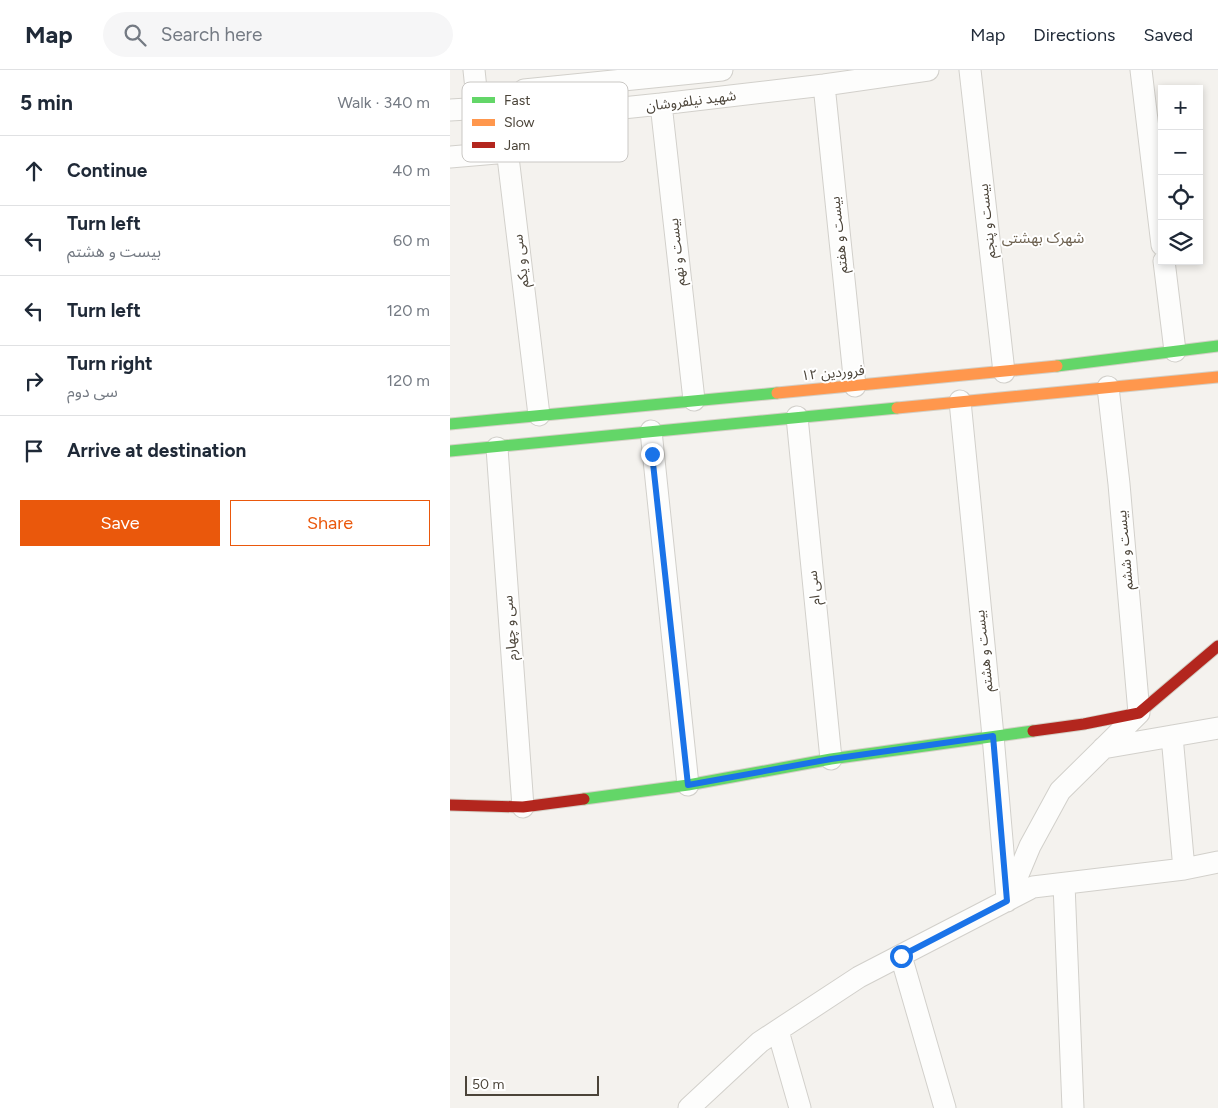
<!DOCTYPE html>
<html lang="en">
<head>
<meta charset="utf-8">
<style>
	:root { --surface:#fff; --page:#f6f6f7; --text:#1f2937; --muted:#747a83; --line:#e0e1e3; --accent:#ea580c }
	body { margin:0; font-family:Figtree,"Noto Sans Arabic",sans-serif; background:var(--page); color:var(--text) }
	.controls { position:absolute; right:15px; top:15px; display:grid; overflow:hidden; border-radius:0px; box-shadow:0 2px 8px #0003 }
	.controls button { width:45px; height:45px; display:grid; place-items:center; padding:0; border:0; border-bottom:1px solid var(--line); background:var(--surface); color:var(--text); font:25px sans-serif }
	.scale { position:absolute; left:15px; bottom:12px; width:134px; box-sizing:border-box; padding-left:5px; border:2px solid #4b4439; border-top:0; font-size:14px; line-height:18px; white-space:nowrap; color:#4b4439; -webkit-text-stroke:4px #fff; paint-order:stroke }
	.stop { position:absolute; width:15px; height:15px; margin:-11px; border:4px solid #1a73e8; border-radius:50%; background:#fff }
	.stop.end { background:#1a73e8; border-color:#fff; box-shadow:0 1px 5px #0008 }
	.list { margin:0; padding:0; list-style:none }
	h2 { display:flex; justify-content:space-between; align-items:center; height:65px; margin:0; padding:0 20px; font-size:21px }
	h2 small { font-size:16px; font-weight:400; color:var(--muted) }
	.list li { display:grid; grid-template-columns:32px 1fr auto; gap:15px; align-items:center; box-sizing:border-box; height:70px; padding:0 20px; border-top:1px solid var(--line) }
	.list b { display:block; font-size:19px; white-space:nowrap }
	.list p { margin:0; font-size:16px; white-space:nowrap; color:var(--muted) }
	.list em { font-size:16px; font-style:normal; color:var(--muted) }
	.actions { display:flex; gap:10px; padding:15px 20px }
	.actions a { flex:1; padding:11px 0; border:1px solid var(--accent); border-radius:0px; text-align:center; font-size:18px; color:var(--accent) }
	.actions .main { background:var(--accent); color:#fff }
	.icon { flex:none; width:28px; height:28px; fill:none; stroke:currentColor; stroke-width:2; stroke-linecap:round; stroke-linejoin:round }
	.map { position:relative; flex:none; width:768px; height:1038px; overflow:hidden }
	header { display:flex; align-items:center; gap:30px; box-sizing:border-box; height:70px; padding:0 25px; background:var(--surface); border-bottom:1px solid var(--line) }
	header strong { font-size:24px }
	nav { display:flex; gap:28px; margin-inline-start:auto; font-size:18px }
	.search { width:350px; height:45px; background:var(--page); display:flex; align-items:center; gap:12px; box-sizing:border-box; padding:0 18px; border-radius:28px; color:var(--muted); font-size:19px }
	main { display:flex }
	aside { flex:1; background:var(--surface) }
	.map>svg:first-child { display:block }
	.lines { fill:none; stroke-linecap:round; stroke-linejoin:round }
	.street-casing { stroke:#d2d0cb; stroke-width:23 }
	.fast-casing { stroke:#d3cfc5; stroke-width:13 }
	.slow-casing { stroke:#d3cfc5; stroke-width:13 }
	.jam-casing { stroke:#d3cfc5; stroke-width:13 }
	.street { stroke:#fdfdfc; stroke-width:21 }
	.fast { stroke:#63d668; stroke-width:11 }
	.slow { stroke:#ff974d; stroke-width:11 }
	.jam { stroke:#b3261e; stroke-width:11 }
	.route { stroke:#1a73e8; stroke-width:6 }
	.labels { text-anchor:middle; dominant-baseline:central; stroke-width:4; stroke-linejoin:round; paint-order:stroke }
	.street-label { font-size:14px; fill:#4b4439; stroke:#fff }
	.neighbourhood-label { font-size:15px; fill:#6e6250; stroke:#fff }
	.key { fill:#fff; stroke:#c9c7c4; stroke-width:1 }
	.key-label { font-size:14px; fill:#4b4439 }
</style>
</head>
<body>
<header>
<strong>Map</strong>
<div class="search"><svg class="icon" aria-label="search" viewBox="0 0 24 24"><circle cx="10" cy="10" r="6"/><path d="M15 15l6 6"/></svg>Search here</div>
<nav><a>Map</a><a>Directions</a><a>Saved</a></nav>
</header>
<main>
<aside>
<h2>5 min<small>Walk · 340 m</small></h2>
<ul class="list">
<li><svg class="icon" aria-label="ahead" viewBox="0 0 24 24"><path d="M12 20V5M6 11l6-6 6 6"/></svg><div><b>Continue</b></div><em>40 m</em></li>
<li><svg class="icon" aria-label="left" viewBox="0 0 24 24"><path d="M17 20v-9H6M10 6l-5 5 5 5"/></svg><div><b>Turn left</b><p>بیست و هشتم</p></div><em>60 m</em></li>
<li><svg class="icon" aria-label="left" viewBox="0 0 24 24"><path d="M17 20v-9H6M10 6l-5 5 5 5"/></svg><div><b>Turn left</b></div><em>120 m</em></li>
<li><svg class="icon" aria-label="right" viewBox="0 0 24 24"><path d="M7 20v-9h11M14 6l5 5-5 5"/></svg><div><b>Turn right</b><p>سی دوم</p></div><em>120 m</em></li>
<li><svg class="icon" aria-label="arrive" viewBox="0 0 24 24"><path d="M6 21V4h12l-3 4 3 4H6"/></svg><div><b>Arrive at destination</b></div></li>
</ul>
<div class="actions"><a class="main">Save</a><a>Share</a></div>
</aside>
<div class="map">
<svg width="768" height="1038" viewBox="0 0 768 1038">
	<rect width="100%" height="100%" fill="#f4f2ee"/>
	<g class="lines">
		<defs>
			<path id="street" d="M 24,0 L 28,38
				M 520,0 L 554,302
				M 691,0 L 712,175
				M 374,15 L 405,316
				M 211,34 L 244,330
				M 52,37 L 89,345
				M 52,37 L 74,20 L 272,0
				M 0,40 L 52,37 L 76,48 L 211,34 L 374,15 L 478,0
				M 0,87 L 58,82
				M 714,191 L 725,281
				M 510,331 L 543,666 L 557,828
				M 347,347 L 381,689
				M 201,361 L 238,715
				M 47,378 L 73,737
				M 722,666 L 734,799
				M 653,678 L 768,658
				M 614,814 L 623,1038
				M 557,831 L 580,776 L 610,721 L 689,643 L 669,414 L 658,317
				M 451,886 L 495,1038
				M 328,961 L 350,1038
				M 239,1038 L 310,972 L 409,907 L 583,817 L 734,799 L 768,792"/>
			<path id="fast" d="M 607,296 L 768,276
				M 0,354 L 327,323
				M 0,381 L 447,338
				M 134,729 L 238,715 L 381,689 L 583,661"/>
			<path id="slow" d="M 327,323 L 607,296
				M 447,338 L 768,307"/>
			<path id="jam" d="M 583,661 L 634,654 L 689,643 L 768,576
				M 0,735 L 73,737 L 134,729"/>
		</defs>
		<use href="#street" class="street-casing"/>
		<use href="#fast" class="fast-casing"/>
		<use href="#slow" class="slow-casing"/>
		<use href="#jam" class="jam-casing"/>
		<use href="#street" class="street"/>
		<use href="#fast" class="fast"/>
		<use href="#slow" class="slow"/>
		<use href="#jam" class="jam"/>
	</g>
	<g class="lines">
		<path class="route" d="M 202,384 L 238,715 L 381,689 L 543,666 L 557,831 L 451,886"/>
	</g>
	<g class="labels">
		<g class="street-label">
			<text transform="translate(241 31) rotate(-7)">شهید نیلفروشان</text>
			<text transform="translate(537 151) rotate(-96)">بیست و پنجم</text>
			<text transform="translate(389 165) rotate(-96)">بیست و هفتم</text>
			<text transform="translate(227 182) rotate(-96)">بیست و نهم</text>
			<text transform="translate(71 191) rotate(-97)">سی و یکم</text>
			<text transform="translate(383 303) rotate(-5)">۱۲ فروردین</text>
			<text transform="translate(675 480) rotate(-95)">بیست و ششم</text>
			<text transform="translate(364 518) rotate(-96)">سی ام</text>
			<text transform="translate(60 558) rotate(-94)">سی و چهارم</text>
			<text transform="translate(534 581) rotate(-96)">بیست و هشتم</text>
		</g>
		<g class="neighbourhood-label">
			<text x="593" y="168">شهرک بهشتی</text>
		</g>
	</g>
	<rect x="12" y="12" width="166" height="80" rx="8" class="key"/>
	<rect x="22" y="27" width="23" height="6" fill="#63d668"/>
	<rect x="22" y="49" width="23" height="7" fill="#ff974d"/>
	<rect x="22" y="72" width="23" height="6" fill="#b3261e"/>
	<g class="key-label">
		<text x="54" y="35">Fast</text>
		<text x="54" y="57">Slow</text>
		<text x="54" y="80">Jam</text>
	</g>
</svg>
<div class="controls">
<button>+</button>
<button>−</button>
<button><svg class="icon" aria-label="locate" viewBox="0 0 24 24"><circle cx="12" cy="12" r="6"/><path d="M12 2v4M12 18v4M2 12h4M18 12h4"/></svg></button>
<button><svg class="icon" aria-label="layers" viewBox="0 0 24 24"><path d="M12 4l9 5-9 5-9-5zM3 14l9 5 9-5"/></svg></button>
</div>
<div class="scale">50 m</div>
<div class="stop" style="left:451px;top:886px"></div>
<div class="stop end" style="left:202px;top:384px"></div>
</div>
</main>
</body>
</html>
